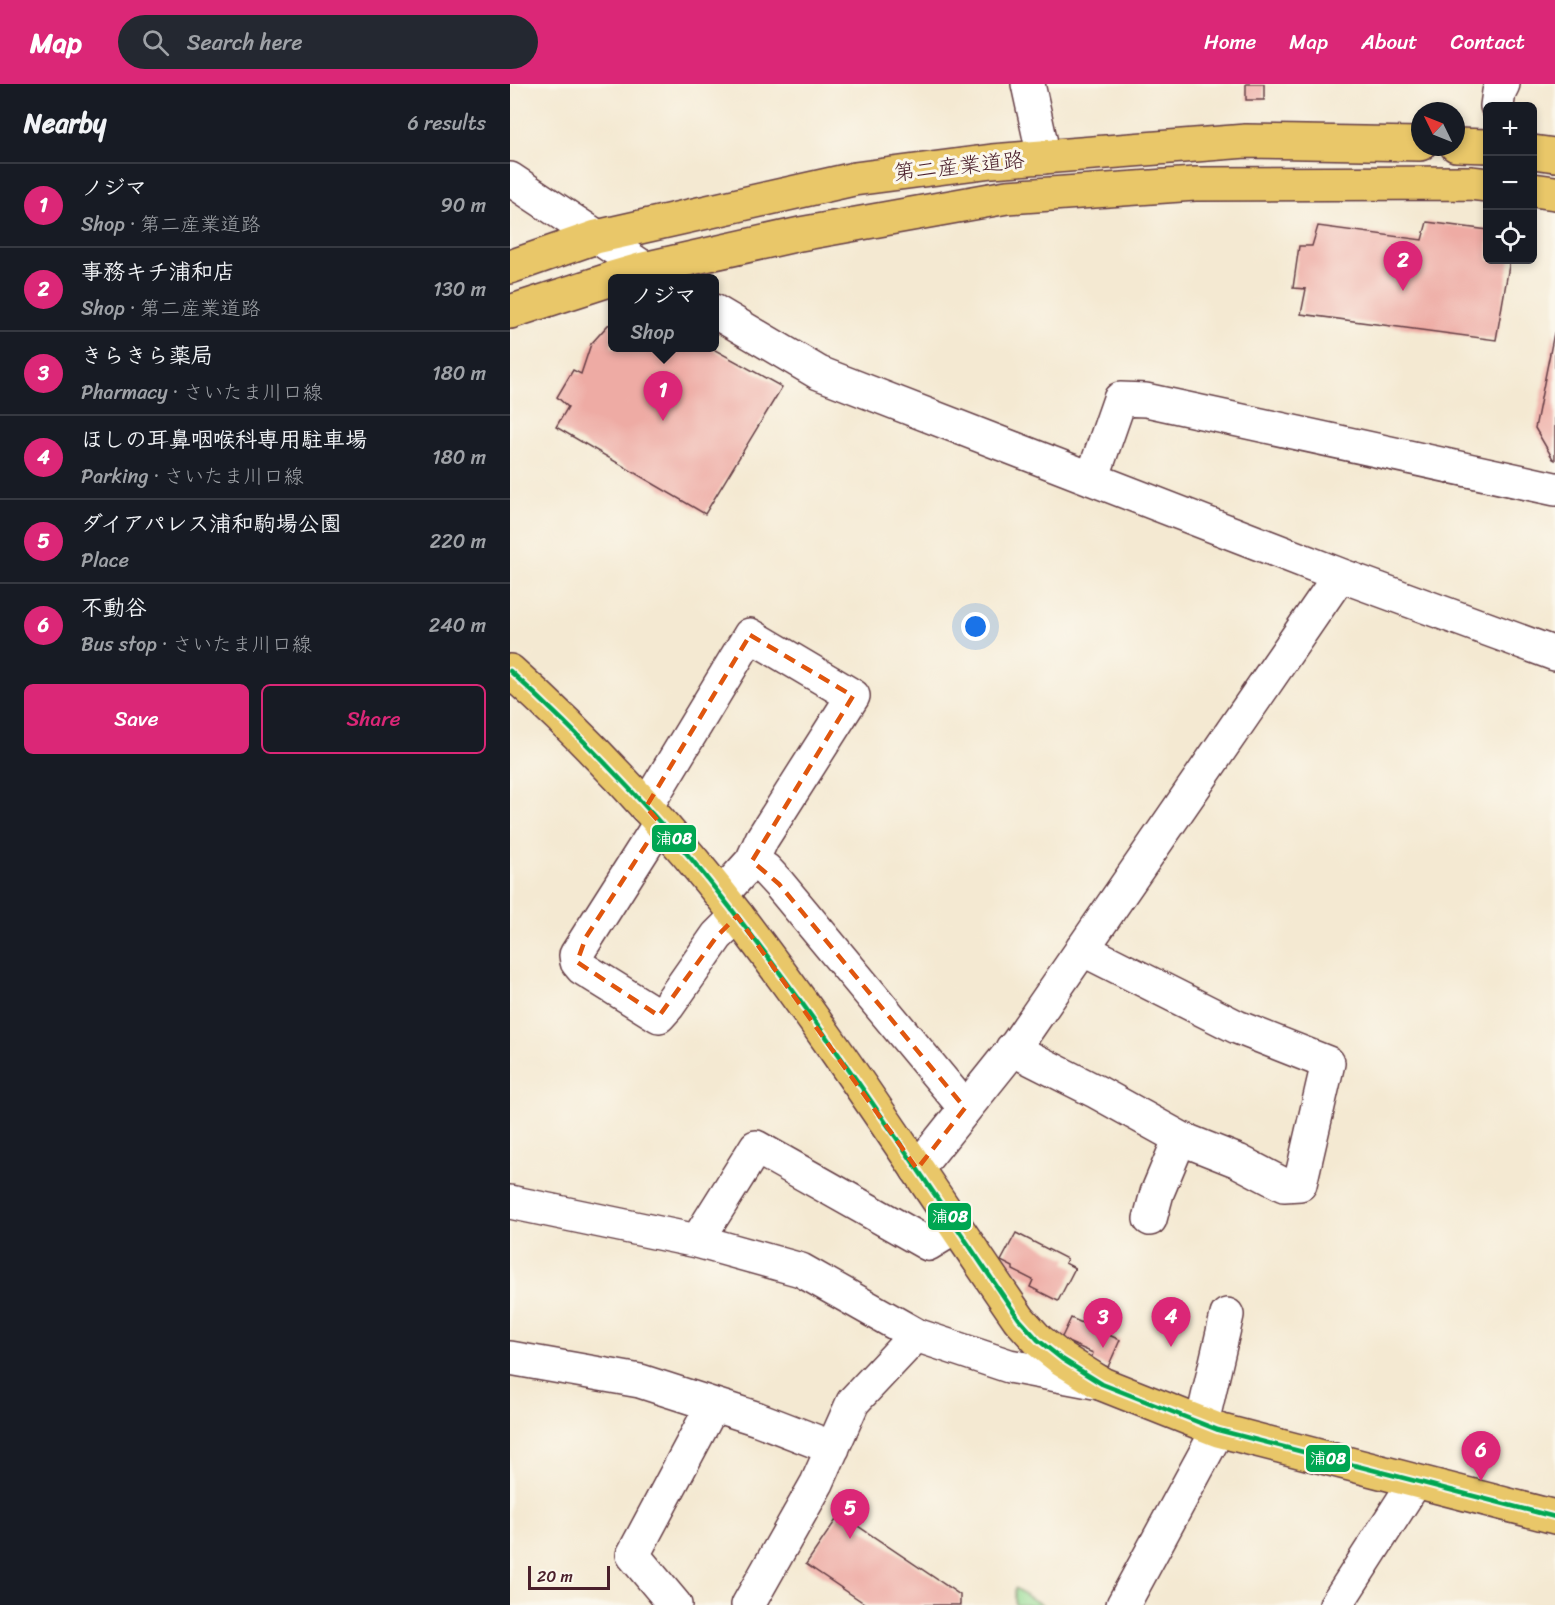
<!DOCTYPE html>
<html lang="en">
<head>
<meta charset="utf-8">
<style>
	:root { --surface:#171b24; --page:#242831; --text:#f1f3f6; --muted:#9ea1a6; --line:#363941; --accent:#db2777 }
	body { margin:0; font-family:Sriracha,"Klee One",sans-serif; background:var(--page); color:var(--text) }
	.controls { position:absolute; right:18px; top:18px; display:grid; overflow:hidden; border-radius:9px; box-shadow:0 3px 9px #0003 }
	.controls button { width:54px; height:54px; display:grid; place-items:center; padding:0; border:0; border-bottom:2px solid var(--line); background:var(--surface); color:var(--text); font:30px sans-serif }
	.compass { position:absolute; left:901px; top:18px; width:54px; height:54px; border-radius:50%; background:var(--surface); box-shadow:0 3px 9px #0003; rotate:313deg }
	.scale { position:absolute; left:18px; bottom:15px; width:82px; box-sizing:border-box; padding-left:6px; border:3px solid #4a1f2b; border-top:0; font-size:16px; line-height:21px; white-space:nowrap; color:#4a1f2b; -webkit-text-stroke:4px #fbf7ec; paint-order:stroke }
	.you { position:absolute; left:466px; top:543px; width:21px; height:21px; margin:-15px; border:4px solid #fff; border-radius:50%; background:#1a73e8; box-shadow:0 0 0 9px #1a73e833 }
	.badge { display:grid; place-items:center; width:39px; height:39px; border-radius:50%; background:var(--accent); color:#fff; font-size:20px; font-weight:700 }
	.pin { position:absolute; translate:-50% -50px; filter:drop-shadow(0 2px 3px #0008) }
	.pin::after { content:''; position:absolute; top:32px; width:21px; height:18px; background:inherit; clip-path:polygon(0 0,100% 0,50% 100%) }
	.popup { position:absolute; left:98px; top:190px; width:111px; height:78px; box-sizing:border-box; display:grid; place-content:center; border-radius:9px; background:var(--surface); filter:drop-shadow(0 2px 4px #0005); font-size:20px; white-space:nowrap; color:var(--muted) }
	.popup b { font-size:22px; color:var(--text) }
	.popup::after { content:''; position:absolute; left:50%; top:100%; margin-left:-12px; border:12px solid transparent; border-top-color:var(--surface) }
	.list { margin:0; padding:0; list-style:none }
	h2 { display:flex; justify-content:space-between; align-items:center; height:78px; margin:0; padding:0 24px; font-size:26px }
	h2 small { font-size:20px; font-weight:400; color:var(--muted) }
	.list li { display:grid; grid-template-columns:39px 1fr auto; gap:18px; align-items:center; box-sizing:border-box; height:84px; padding:0 24px; border-top:2px solid var(--line) }
	.list b { display:block; font-size:22px; white-space:nowrap }
	.list p { margin:0; font-size:20px; white-space:nowrap; color:var(--muted) }
	.list em { font-size:20px; font-style:normal; color:var(--muted) }
	.actions { display:flex; gap:12px; padding:18px 24px }
	.actions a { flex:1; padding:14px 0; border:2px solid var(--accent); border-radius:9px; text-align:center; font-size:21px; color:var(--accent) }
	.actions .main { background:var(--accent); color:#fff }
	.icon { flex:none; width:33px; height:33px; fill:none; stroke:currentColor; stroke-width:2; stroke-linecap:round; stroke-linejoin:round }
	.map { position:relative; flex:none; width:1045px; height:1521px; overflow:hidden }
	header { display:flex; align-items:center; gap:36px; box-sizing:border-box; height:84px; padding:0 30px; background:var(--accent); color:#fff }
	header strong { font-size:28px }
	nav { display:flex; gap:33px; margin-inline-start:auto; font-size:21px }
	.search { width:420px; height:54px; background:var(--page); display:flex; align-items:center; gap:15px; box-sizing:border-box; padding:0 21px; border-radius:33px; color:var(--muted); font-size:22px }
	main { display:flex }
	aside { flex:1; background:var(--surface) }
	.map>svg:first-child { display:block }
	.green { fill:#96dc95; stroke:#707e60; stroke-width:1.5 }
	.building { fill:#eeaba4 }
	.lines { fill:none; stroke-linecap:round; stroke-linejoin:round }
	.minor-casing { stroke:#643d44; stroke-width:36 }
	.major-casing { stroke:#643d44; stroke-width:36 }
	.minor { stroke:#fff; stroke-width:33 }
	.major { stroke:#e9c769; stroke-width:33 }
	.bus-1-casing { stroke:#fbf7ec; stroke-width:9 }
	.bus-1 { stroke:#00a651; stroke-width:4.5 }
	.marked { fill:none; stroke:#e0560e; stroke-width:4.5; stroke-dasharray:12 8; stroke-linejoin:round }
	.labels { text-anchor:middle; dominant-baseline:central; stroke-width:6; stroke-linejoin:round; paint-order:stroke }
	.street-label { font-size:22px; fill:#4a1f2b; stroke:#fbf7ec }
	.line-badge { stroke:#fbf7ec; stroke-width:2 }
	.badge-label { font-size:16px; text-anchor:middle; font-weight:bold; fill:#fff }
</style>
</head>
<body>
<header>
<strong>Map</strong>
<div class="search"><svg class="icon" aria-label="search" viewBox="0 0 24 24"><circle cx="10" cy="10" r="6"/><path d="M15 15l6 6"/></svg>Search here</div>
<nav><a>Home</a><a>Map</a><a>About</a><a>Contact</a></nav>
</header>
<main>
<aside>
<h2>Nearby<small>6 results</small></h2>
<ul class="list">
<li><span class="badge">1</span><div><b>ノジマ</b><p>Shop · 第二産業道路</p></div><em>90 m</em></li>
<li><span class="badge">2</span><div><b>事務キチ浦和店</b><p>Shop · 第二産業道路</p></div><em>130 m</em></li>
<li><span class="badge">3</span><div><b>きらきら薬局</b><p>Pharmacy · さいたま川口線</p></div><em>180 m</em></li>
<li><span class="badge">4</span><div><b>ほしの耳鼻咽喉科専用駐車場</b><p>Parking · さいたま川口線</p></div><em>180 m</em></li>
<li><span class="badge">5</span><div><b>ダイアパレス浦和駒場公園</b><p>Place</p></div><em>220 m</em></li>
<li><span class="badge">6</span><div><b>不動谷</b><p>Bus stop · さいたま川口線</p></div><em>240 m</em></li>
</ul>
<div class="actions"><a class="main">Save</a><a>Share</a></div>
</aside>
<div class="map">
<svg width="1045" height="1521" viewBox="0 0 1045 1521">
	<rect width="100%" height="100%" fill="#fbf7ec"/>
	<filter id="ink" filterUnits="userSpaceOnUse"><feTurbulence type="fractalNoise" baseFrequency=".0167" numOctaves="2"/><feDisplacementMap in="SourceGraphic" scale="12" xChannelSelector="R" yChannelSelector="G"/><feConvolveMatrix kernelMatrix="1 2 1 2 8 2 1 2 1" color-interpolation-filters="sRGB"/></filter>
	<filter id="wash" filterUnits="userSpaceOnUse"><feTurbulence type="fractalNoise" baseFrequency=".008" numOctaves="4" result="noise"/><feDisplacementMap in="SourceGraphic" scale="24" xChannelSelector="R" yChannelSelector="G"/><feGaussianBlur stdDeviation="1.35" result="paint"/><feColorMatrix in="noise" values="0 0 0 0 0 0 0 0 0 0 0 0 0 0 0 0 0 1.4 0 .05"/><feComposite in="paint" operator="in"/></filter>
	<g filter="url(#wash)">
		<rect width="100%" height="100%" fill="#f4e9d2"/>
		<path class="green" d="M 505,1504 L 532,1521 L 505,1521 Z"/>
		<g id="blocks">
			<path class="building" d="M 736,0 L 754,0 L 754,16 L 736,16 Z
				M 917,138 L 978,146 L 978,176 L 1000,176 L 986,256 L 791,230 L 796,205 L 783,204 L 789,162 L 802,162 L 808,142 L 912,156 Z
				M 102,240 L 102,264 L 204,264 L 205,266 L 272,303 L 195,430 L 46,343 L 58,323 L 47,313 L 63,286 L 71,290 L 81,260 L 98,241 Z
				M 1044,249 L 1045,249 L 1045,376 L 1043,375 L 1025,344 Z
				M 506,1149 L 557,1175 L 555,1179 L 565,1184 L 548,1217 L 520,1203 L 523,1196 L 503,1186 L 503,1183 L 491,1177 Z
				M 561,1234 L 610,1256 L 598,1283 L 581,1276 L 583,1269 L 551,1255 Z
				M 330,1430 L 450,1511 L 450,1521 L 357,1521 L 296,1480 Z"/>
		</g>
	</g>
	<g filter="url(#ink)">
		<use href="#blocks" fill-opacity="0" stroke="#643d44" stroke-width="1.5"/>
		<g class="lines">
			<defs>
				<path id="minor" d="M 518,0 L 534,73
					M 987,22 L 989,8 L 993,0
					M 0,95 L 149,194
					M 204,227 L 309,289 L 830,491 L 1045,570
					M 582,395 L 610,315 L 636,316 L 1045,405
					M 136,723 L 240,551 L 343,612 L 252,755 L 242,777 L 211,811
					M 150,739 L 66,871 L 67,878 L 72,884 L 149,932 L 158,922 L 207,852 L 227,832
					M 242,777 L 256,786 L 269,800 L 455,1024
					M 502,965 L 587,1008 L 670,1054 L 728,1077 L 774,1101 L 790,1100 L 818,979 L 727,943 L 572,865
					M 407,1085 L 507,960 L 830,491
					M 0,1118 L 187,1157 L 291,1186 L 406,1251 L 499,1282 L 590,1299
					M 640,1135 L 647,1109 L 670,1054
					M 187,1157 L 246,1063 L 418,1160 L 446,1143
					M 0,1274 L 130,1297 L 248,1335 L 323,1364
					M 692,1339 L 717,1231
					M 165,1521 L 123,1471 L 203,1321
					M 238,1521 L 307,1399 L 343,1318 L 406,1251
					M 613,1521 L 708,1346
					M 826,1521 L 905,1398"/>
				<path id="major" d="M 946,61 L 978,62
					M 1023,68 L 1045,71
					M 1023,106 L 1045,109
					M 0,183 L 86,153 L 344,95 L 482,77 L 736,57 L 910,60
					M 102,194 L 133,185 L 290,150 L 497,113 L 685,100 L 960,99 L 978,101
					M 0,228 L 102,195
					M 0,587 C 77,655 147,731 211,811 C 318,947 411,1093 509,1235 L 528,1256 L 552,1275 L 592,1300 L 708,1346 L 1045,1433"/>
			</defs>
			<use href="#minor" class="minor-casing"/>
			<use href="#major" class="major-casing"/>
			<use href="#minor" class="minor"/>
			<use href="#major" class="major"/>
			<defs>
				<path id="bus-1" d="M 0,587 C 76,656 148,731 211,812 C 318,947 412,1093 509,1235 L 528,1256 L 552,1275 L 592,1300 L 708,1346 L 1045,1433"/>
			</defs>
			<use href="#bus-1" class="bus-1-casing"/>
			<use href="#bus-1" class="bus-1"/>
		</g>
	</g>
	<path class="marked" d="M 240,551 L 343,612 L 242,777 L 269,800 L 455,1024 L 407,1085 L 227,832 L 207,852 L 149,932 L 67,878 L 76,853 L 150,739 L 136,723 Z"/>
	<g class="labels">
		<g class="street-label">
			<text transform="translate(449 82) rotate(-6)">第二産業道路</text>
		</g>
	</g>
	<g class="line-badge">
		<rect x="141" y="740" width="46" height="29" rx="6" fill="#00a651"/>
		<rect x="417" y="1118" width="45" height="29" rx="6" fill="#00a651"/>
		<rect x="795" y="1360" width="46" height="29" rx="6" fill="#00a651"/>
	</g>
	<g class="badge-label">
		<text x="164" y="760">浦08</text>
		<text x="440" y="1138">浦08</text>
		<text x="818" y="1380">浦08</text>
	</g>
</svg>
<div class="controls">
<button>+</button>
<button>−</button>
<button><svg class="icon" aria-label="locate" viewBox="0 0 24 24"><circle cx="12" cy="12" r="6"/><path d="M12 2v4M12 18v4M2 12h4M18 12h4"/></svg></button>
</div>
<svg class="compass" viewBox="-18 -18 36 36"><path d="M0-13l5 13h-10z" fill="#e53935"/><path d="M0 13l5-13h-10z" fill="#9ea1a6"/></svg>
<div class="scale">20 m</div>
<div class="you"></div>
<div class="pin badge" style="left:153px;top:337px">1</div>
<div class="popup"><b>ノジマ</b>Shop</div>
<div class="pin badge" style="left:893px;top:207px">2</div>
<div class="pin badge" style="left:593px;top:1264px">3</div>
<div class="pin badge" style="left:661px;top:1263px">4</div>
<div class="pin badge" style="left:340px;top:1455px">5</div>
<div class="pin badge" style="left:971px;top:1397px">6</div>
</div>
</main>
</body>
</html>
